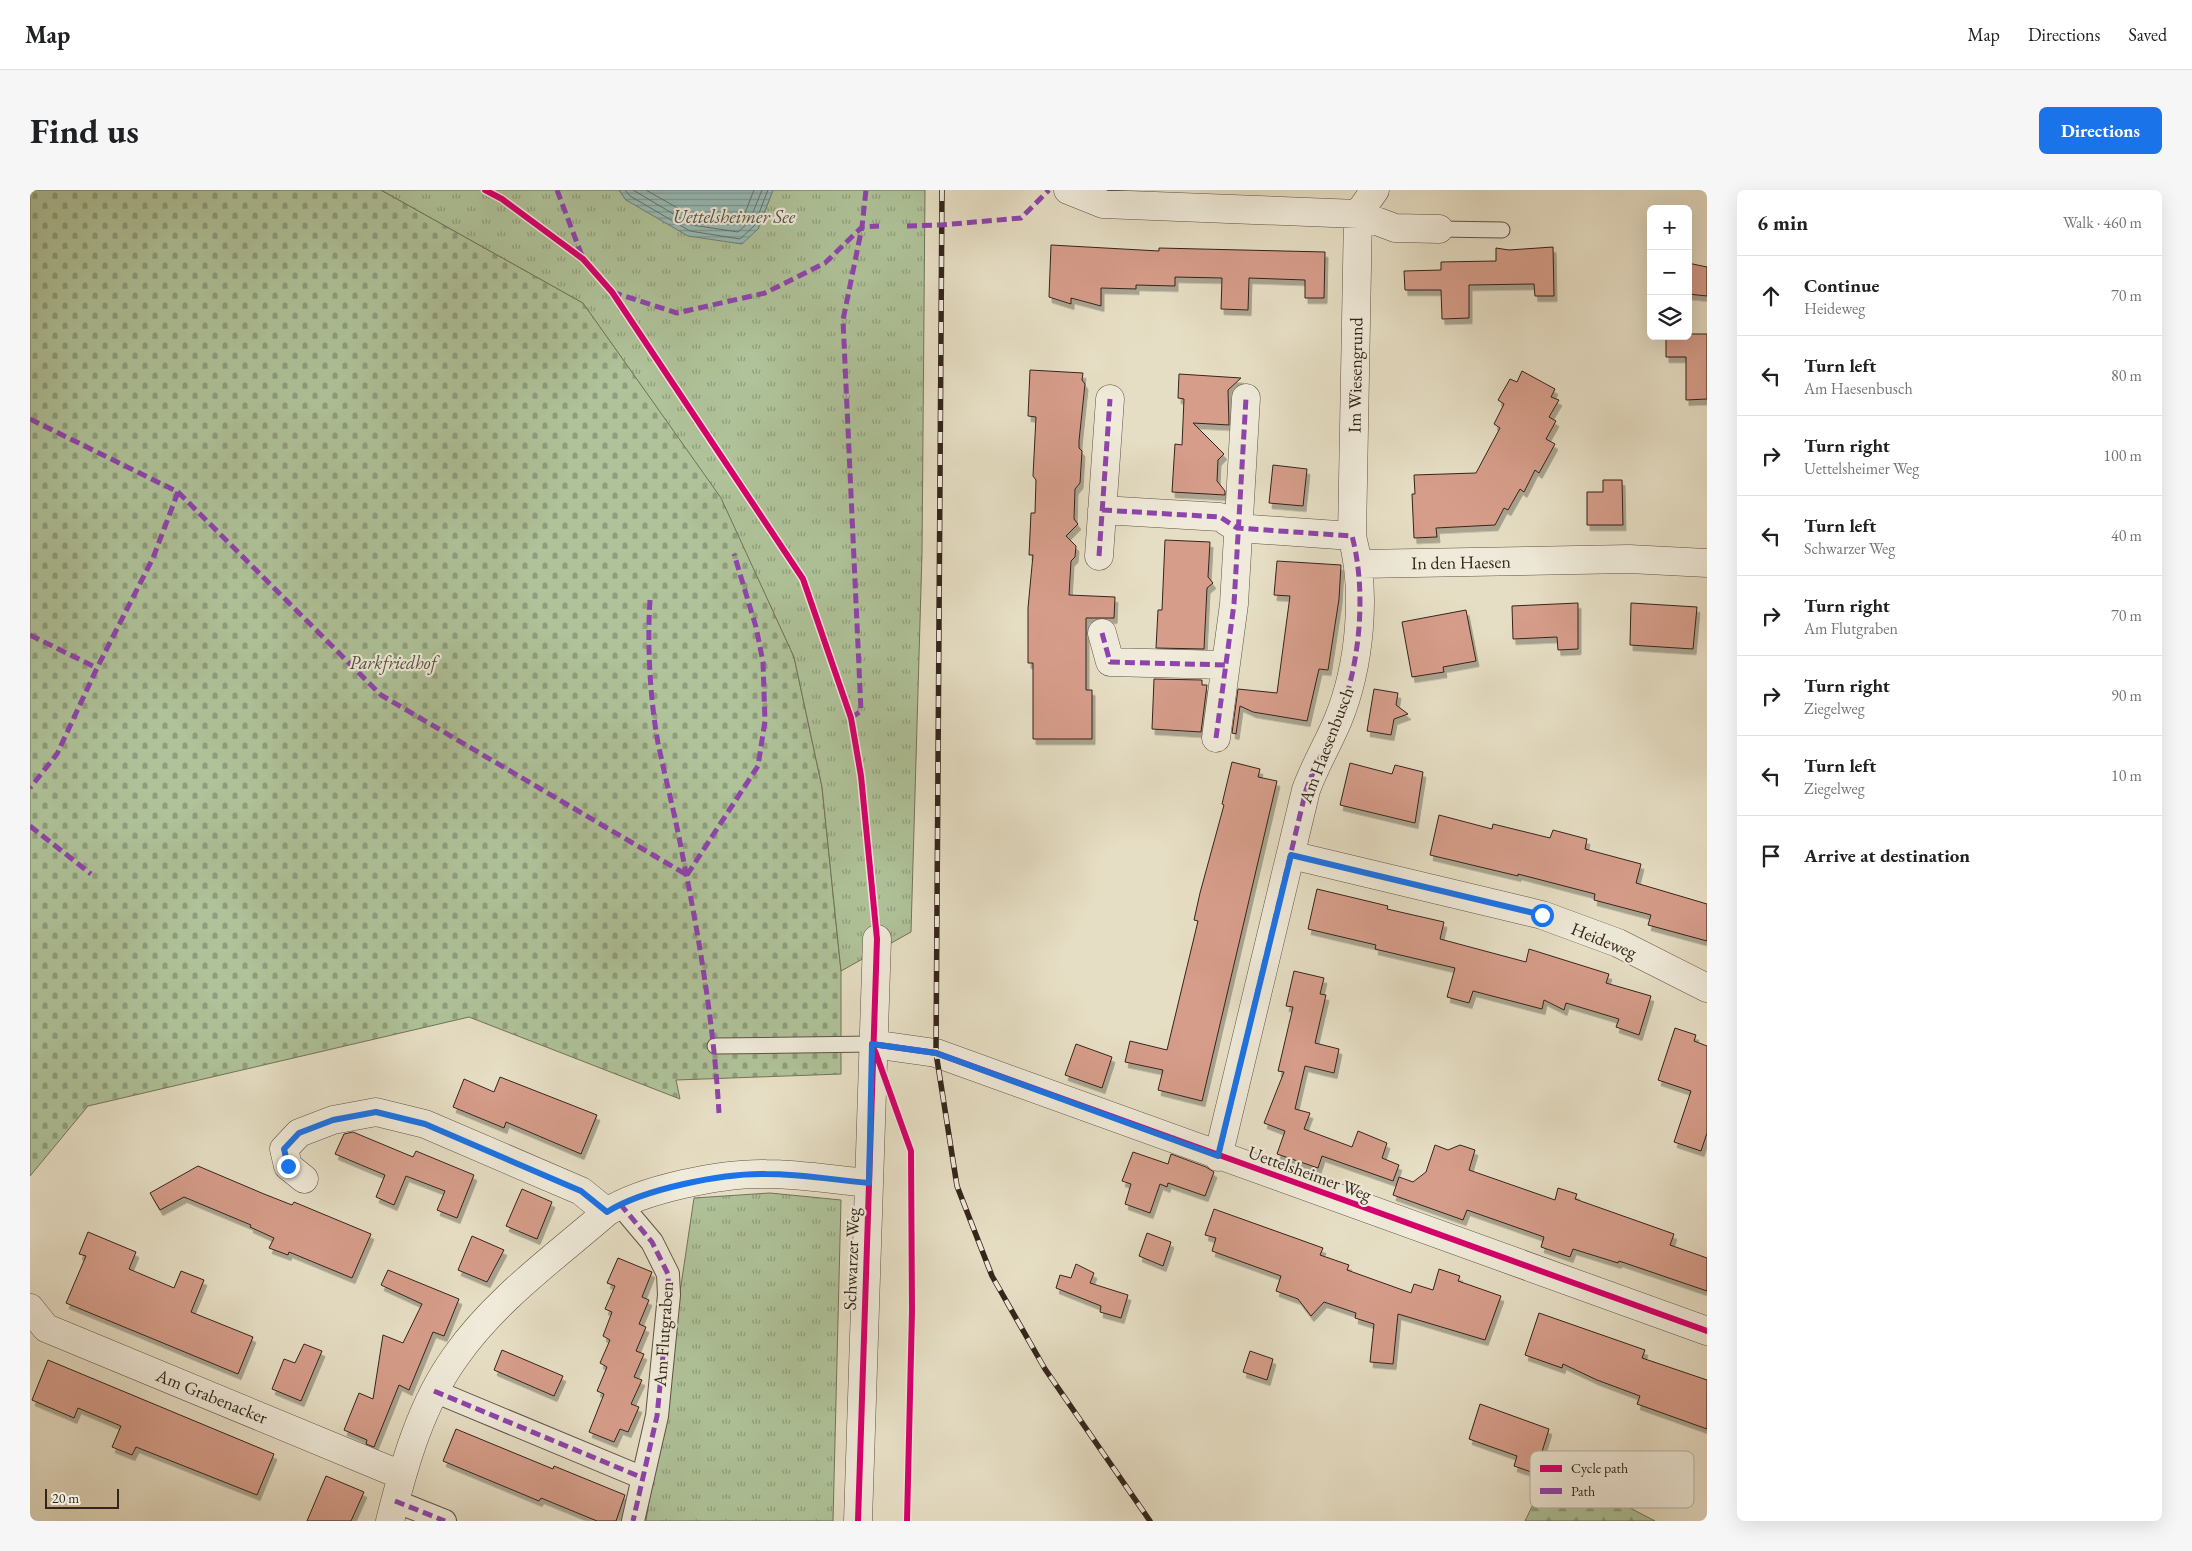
<!DOCTYPE html>
<html lang="en">
<head>
<meta charset="utf-8">
<style>
	:root { --surface:#fff; --page:#f6f6f6; --text:#202124; --muted:#757577; --line:#e0e0e0; --accent:#1a73e8 }
	body { margin:0; font-family:"EB Garamond",serif; background:var(--page); color:var(--text) }
	.controls { position:absolute; right:15px; top:15px; display:grid; overflow:hidden; border-radius:8px; box-shadow:0 5px 20px #0002 }
	.controls button { width:45px; height:45px; display:grid; place-items:center; padding:0; border:0; border-bottom:1px solid var(--line); background:var(--surface); color:var(--text); font:25px sans-serif }
	.scale { position:absolute; left:15px; bottom:12px; width:74px; box-sizing:border-box; padding-left:5px; border:2px solid #34241a; border-top:0; font-size:14px; line-height:18px; white-space:nowrap; color:#34241a; -webkit-text-stroke:4px #efead9; paint-order:stroke }
	.stop { position:absolute; width:15px; height:15px; margin:-11px; border:4px solid #1a73e8; border-radius:50%; background:#fff }
	.stop.end { background:#1a73e8; border-color:#fff; box-shadow:0 1px 5px #0008 }
	.list { margin:0; padding:0; list-style:none }
	h2 { display:flex; justify-content:space-between; align-items:center; height:65px; margin:0; padding:0 20px; font-size:21px }
	h2 small { font-size:16px; font-weight:400; color:var(--muted) }
	.list li { display:grid; grid-template-columns:32px 1fr auto; gap:15px; align-items:center; box-sizing:border-box; height:80px; padding:0 20px; border-top:1px solid var(--line) }
	.list b { display:block; font-size:19px; white-space:nowrap }
	.list p { margin:0; font-size:16px; white-space:nowrap; color:var(--muted) }
	.list em { font-size:16px; font-style:normal; color:var(--muted) }
	.icon { flex:none; width:28px; height:28px; fill:none; stroke:currentColor; stroke-width:2; stroke-linecap:round; stroke-linejoin:round }
	.map { position:relative; flex:none; width:1677px; height:1331px; overflow:hidden; border-radius:8px }
	header { display:flex; align-items:center; gap:30px; box-sizing:border-box; height:70px; padding:0 25px; background:var(--surface); border-bottom:1px solid var(--line) }
	header strong { font-size:24px }
	nav { display:flex; gap:28px; margin-inline-start:auto; font-size:18px }
	.intro { display:flex; align-items:center; justify-content:space-between; box-sizing:border-box; height:120px; padding:0 30px }
	h1 { margin:0; font-size:35px }
	.button { padding:12px 22px; border-radius:8px; background:var(--accent); color:#fff; font-size:18px; font-weight:700 }
	main { display:flex; gap:30px; padding:0 30px }
	aside { flex:1; background:var(--surface); border-radius:8px; box-shadow:0 5px 20px #0002 }
	.map>svg:first-child { display:block }
	.forest { fill:url(#forest-firs); stroke:#72735a }
	.cemetery { fill:url(#cemetery-stones); stroke:#72735a }
	.park { fill:url(#park-tufts); stroke:#72735a }
	.water { fill:url(#water-rules); stroke:#6f7f79 }
	.lines { fill:none; stroke-linecap:round; stroke-linejoin:round }
	.shore { stroke:#667069; stroke-width:1 }
	.building { fill:#d69d8a; stroke:#34241a; filter:url(#shadow) }
	.service-casing { stroke:#605244; stroke-width:17 }
	.pedestrian-casing { stroke:#605244; stroke-width:24 }
	.minor-casing { stroke:#605244; stroke-width:29 }
	.service { stroke:#efead9; stroke-width:15 }
	.pedestrian { stroke:#efead9; stroke-width:22 }
	.minor { stroke:#efead9; stroke-width:28 }
	.rail-casing { stroke:#34241a; stroke-width:5.5 }
	.rail { stroke:#efead9; stroke-width:4; stroke-dasharray:11; stroke-linecap:butt }
	.quiet { stroke:#8e44ad; stroke-width:5; stroke-dasharray:10 5; stroke-linecap:butt }
	.cycleway-casing { stroke:#efead9; stroke-width:9 }
	.cycleway { stroke:#d6006c; stroke-width:6 }
	.route { stroke:#1a73e8; stroke-width:6 }
	.labels { text-anchor:middle; dominant-baseline:central; stroke-width:4.5; stroke-linejoin:round; paint-order:stroke }
	.street-label { font-size:18px; fill:#34241a; stroke:#efead9 }
	.park-label { font-size:18px; font-style:italic; fill:#534c3a; stroke:#efead9 }
	.water-label { font-size:19px; font-style:italic; fill:#525249; stroke:#efead9 }
	.key { fill:#efead9; stroke:#b7afa0; stroke-width:1 }
	.key-label { font-size:14px; fill:#34241a }
</style>
</head>
<body>
<header>
<strong>Map</strong>
<nav><a>Map</a><a>Directions</a><a>Saved</a></nav>
</header>
<div class="intro"><h1>Find us</h1><a class="button">Directions</a></div>
<main>
<div class="map">
<svg width="1677" height="1331" viewBox="0 0 1677 1331">
	<defs>
		<pattern id="forest-firs" width="22" height="20" patternUnits="userSpaceOnUse" patternTransform="scale(1.25)"><rect width="22" height="20" fill="#afc299"/><path d="M5 1l3.5 6h-7zM16 11l3.5 6h-7z" fill="#8f9d7c"/></pattern>
		<pattern id="cemetery-stones" width="16" height="16" patternUnits="userSpaceOnUse" patternTransform="scale(1.25)"><rect width="16" height="16" fill="#afc299"/><path d="M2 7V4a2 2 0 0 1 4 0v3zM10 15v-3a2 2 0 0 1 4 0v3z" fill="#8f9d7c"/></pattern>
		<pattern id="park-tufts" width="24" height="20" patternUnits="userSpaceOnUse" patternTransform="scale(1.25)"><rect width="24" height="20" fill="#afc299"/><path d="M3 7l-1-3M5 7V3M7 7l1-3M15 17l-1-3M17 17v-4M19 17l1-3" fill="none" stroke="#8f9d7c"/></pattern>
		<pattern id="water-rules" width="6" height="5" patternUnits="userSpaceOnUse" patternTransform="scale(1.25)"><rect width="6" height="5" fill="#97bcb8"/><path d="M0 2.5h6" fill="none" stroke="#7c9995"/></pattern>
		<filter id="shadow"><feDropShadow dx="3" dy="5.5" stdDeviation="0" flood-color="#0004"/></filter>
	</defs>
	<rect width="100%" height="100%" fill="#e6dec4"/>
	<filter id="stains"><feTurbulence type="fractalNoise" baseFrequency=".004" numOctaves="4"/><feColorMatrix values="0 0 0 0 .2 0 0 0 0 .09 0 0 0 0 .02 0 0 0 .5 -.17"/></filter>
	<radialGradient id="worn" r=".72"><stop offset=".6" stop-color="#630" stop-opacity="0"/><stop offset="1" stop-color="#630" stop-opacity=".3"/></radialGradient>
	<path class="forest" d="M 1533,1283 L 1625,1331 L 1495,1331 L 1514,1292 L 1528,1297 Z"/>
	<path class="cemetery" d="M 0,0 L 351,0 L 553,113 L 692,308 L 764,467 L 792,597 L 811,781 L 811,884 L 646,890 L 650,909 L 439,827 L 58,916 L 0,986 Z"/>
	<path class="park" d="M 351,0 L 589,0 L 596,10 L 728,39 L 743,0 L 895,0 L 892,363 L 881,742 L 811,781 L 792,597 L 764,467 L 691,308 L 553,113 Z
		M 740,1003 L 811,1010 L 803,1331 L 616,1331 L 664,1008 Z"/>
	<path class="water" d="M 589,0 L 743,0 L 728,39 L 712,54 L 658,46 L 596,10 Z"/>
	<g class="lines">
		<path class="shore" d="M 595,0 L 600,6 L 660,41 L 710,49 L 724,36 L 738,0
			M 603,0 L 662,35 L 708,42 L 719,32 L 732,0
			M 616,0 L 665,28 L 705,34 L 713,28 L 724,0"/>
	</g>
	<path class="building" d="M 1021,55 L 1129,61 L 1129,58 L 1295,62 L 1294,108 L 1275,108 L 1275,90 L 1219,88 L 1218,120 L 1191,119 L 1192,88 L 1145,87 L 1145,96 L 1106,95 L 1106,99 L 1071,98 L 1071,116 L 1041,108 L 1041,114 L 1019,107 Z
		M 1523,57 L 1524,106 L 1505,106 L 1504,94 L 1439,95 L 1439,128 L 1412,129 L 1411,100 L 1375,100 L 1374,81 L 1411,80 L 1411,72 L 1466,71 L 1466,58 L 1479,60 Z
		M 1658,73 L 1677,77 L 1677,106 L 1658,104 Z
		M 1658,144 L 1677,144 L 1677,209 L 1656,210 L 1656,167 L 1636,167 L 1636,146 L 1658,146 Z
		M 1000,180 L 1053,183 L 1052,190 L 1055,194 L 1049,251 L 1049,258 L 1052,261 L 1050,293 L 1045,299 L 1044,329 L 1048,334 L 1036,346 L 1046,356 L 1045,367 L 1041,371 L 1039,405 L 1085,407 L 1084,428 L 1056,428 L 1056,500 L 1062,500 L 1062,549 L 1003,549 L 1003,473 L 998,473 L 998,418 L 1003,365 L 999,365 L 1001,323 L 1005,323 L 1006,290 L 1003,286 L 1006,227 L 998,226 Z
		M 1492,181 L 1525,199 L 1521,207 L 1529,210 L 1519,227 L 1526,231 L 1516,249 L 1525,254 L 1509,283 L 1505,280 L 1494,302 L 1490,299 L 1478,320 L 1474,318 L 1465,335 L 1406,338 L 1407,347 L 1384,348 L 1382,304 L 1385,304 L 1384,285 L 1446,283 L 1470,238 L 1464,234 L 1474,214 L 1468,210 L 1480,189 L 1487,192 Z
		M 1149,184 L 1211,188 L 1198,200 L 1199,235 L 1163,233 L 1194,264 L 1188,270 L 1187,291 L 1195,301 L 1195,305 L 1142,302 L 1145,254 L 1152,255 L 1154,209 L 1148,208 Z
		M 1243,275 L 1277,279 L 1273,316 L 1239,313 Z
		M 1573,290 L 1592,290 L 1593,335 L 1557,335 L 1557,302 L 1573,302 Z
		M 1135,350 L 1180,352 L 1178,387 L 1183,393 L 1177,398 L 1174,459 L 1126,458 L 1128,420 L 1132,420 Z
		M 1247,371 L 1311,375 L 1309,409 L 1298,480 L 1289,479 L 1277,531 L 1223,522 L 1210,516 L 1206,544 L 1202,543 L 1208,499 L 1247,503 L 1260,406 L 1244,405 Z
		M 1548,413 L 1548,459 L 1528,460 L 1527,447 L 1483,449 L 1482,416 Z
		M 1601,413 L 1667,417 L 1663,459 L 1600,455 Z
		M 1436,420 L 1446,471 L 1413,477 L 1414,482 L 1382,487 L 1372,432 Z
		M 1124,489 L 1172,490 L 1172,495 L 1177,495 L 1171,542 L 1122,539 Z
		M 1344,499 L 1368,503 L 1366,515 L 1378,524 L 1364,529 L 1361,545 L 1337,541 Z
		M 1202,572 L 1230,579 L 1228,587 L 1247,591 L 1172,911 L 1128,900 L 1133,880 L 1095,872 L 1100,851 L 1137,860 L 1168,731 L 1164,730 L 1170,703 L 1194,615 L 1192,614 Z
		M 1320,573 L 1362,584 L 1365,575 L 1393,582 L 1385,633 L 1310,615 Z
		M 1409,625 L 1462,639 L 1463,634 L 1520,648 L 1523,640 L 1557,649 L 1555,659 L 1611,674 L 1606,693 L 1677,714 L 1677,751 L 1618,735 L 1621,725 L 1564,710 L 1565,704 L 1488,684 L 1488,686 L 1400,665 Z
		M 1287,699 L 1358,716 L 1357,719 L 1414,732 L 1410,749 L 1496,772 L 1499,759 L 1579,784 L 1576,793 L 1621,806 L 1609,845 L 1586,837 L 1589,829 L 1536,813 L 1534,820 L 1514,810 L 1512,819 L 1443,801 L 1439,813 L 1417,807 L 1425,778 L 1345,759 L 1346,755 L 1278,739 Z
		M 1264,781 L 1294,788 L 1290,804 L 1296,805 L 1285,853 L 1309,859 L 1304,883 L 1275,876 L 1265,919 L 1280,923 L 1274,939 L 1322,957 L 1328,941 L 1357,953 L 1352,968 L 1369,975 L 1363,991 L 1292,966 L 1288,978 L 1247,964 L 1255,941 L 1234,933 L 1254,882 L 1248,881 L 1263,817 L 1256,816 Z
		M 1645,838 L 1666,845 L 1664,851 L 1677,856 L 1677,943 L 1671,961 L 1644,952 L 1661,901 L 1628,890 Z
		M 1046,854 L 1082,867 L 1072,898 L 1035,885 Z
		M 470,887 L 567,925 L 551,964 L 476,932 L 474,938 L 423,917 L 434,889 L 464,902 Z
		M 323,942 L 383,967 L 386,961 L 444,985 L 427,1028 L 407,1020 L 415,1001 L 376,986 L 364,1015 L 346,1007 L 355,985 L 305,964 L 314,944 Z
		M 1405,955 L 1418,960 L 1430,955 L 1445,960 L 1439,980 L 1525,1010 L 1528,998 L 1547,1004 L 1545,1009 L 1644,1044 L 1640,1055 L 1677,1068 L 1677,1101 L 1589,1071 L 1588,1073 L 1543,1059 L 1540,1067 L 1511,1057 L 1514,1047 L 1437,1020 L 1433,1030 L 1363,1005 L 1369,987 L 1383,992 L 1396,982 Z
		M 1103,962 L 1138,974 L 1141,964 L 1176,977 L 1184,982 L 1175,1006 L 1138,993 L 1137,997 L 1130,994 L 1120,1023 L 1095,1014 L 1101,994 L 1092,991 Z
		M 168,976 L 234,1004 L 262,1015 L 264,1012 L 341,1044 L 322,1088 L 259,1062 L 258,1065 L 239,1058 L 244,1048 L 220,1037 L 221,1035 L 154,1007 L 130,1020 L 120,1003 Z
		M 492,999 L 522,1012 L 507,1049 L 476,1036 Z
		M 1184,1019 L 1293,1058 L 1290,1065 L 1319,1075 L 1317,1080 L 1381,1103 L 1384,1094 L 1403,1100 L 1409,1079 L 1430,1086 L 1428,1091 L 1471,1106 L 1455,1150 L 1368,1124 L 1363,1174 L 1340,1172 L 1344,1134 L 1325,1128 L 1326,1123 L 1294,1112 L 1281,1126 L 1268,1109 L 1246,1101 L 1251,1086 L 1182,1061 L 1186,1048 L 1175,1045 Z
		M 58,1042 L 106,1062 L 99,1079 L 144,1098 L 151,1081 L 174,1090 L 161,1122 L 223,1147 L 208,1184 L 36,1113 L 56,1066 L 49,1064 Z
		M 1117,1043 L 1141,1052 L 1133,1076 L 1109,1066 Z
		M 442,1046 L 474,1060 L 457,1092 L 428,1080 Z
		M 588,1068 L 622,1082 L 612,1107 L 619,1110 L 609,1134 L 616,1137 L 606,1161 L 614,1164 L 604,1187 L 612,1190 L 601,1214 L 609,1217 L 598,1242 L 590,1239 L 584,1252 L 559,1242 L 574,1204 L 567,1201 L 577,1177 L 570,1173 L 580,1150 L 573,1146 L 582,1122 L 575,1119 L 585,1096 L 577,1093 Z
		M 1046,1074 L 1064,1083 L 1060,1093 L 1098,1105 L 1091,1128 L 1070,1122 L 1071,1116 L 1026,1098 L 1030,1085 L 1041,1088 Z
		M 358,1080 L 429,1109 L 414,1146 L 403,1142 L 379,1200 L 369,1195 L 344,1257 L 336,1254 L 337,1250 L 314,1240 L 329,1203 L 343,1209 L 353,1145 L 373,1153 L 392,1114 L 351,1095 Z
		M 1509,1123 L 1615,1160 L 1612,1168 L 1677,1190 L 1677,1239 L 1607,1214 L 1610,1206 L 1567,1190 L 1533,1174 L 1532,1178 L 1495,1165 Z
		M 274,1154 L 292,1161 L 271,1211 L 242,1199 L 254,1169 L 265,1173 Z
		M 472,1160 L 533,1186 L 524,1206 L 464,1180 Z
		M 1220,1161 L 1243,1169 L 1237,1190 L 1213,1182 Z
		M 18,1170 L 244,1264 L 227,1305 L 106,1257 L 102,1265 L 82,1257 L 91,1236 L 48,1218 L 44,1228 L 2,1210 Z
		M 1450,1214 L 1519,1239 L 1511,1265 L 1520,1268 L 1513,1286 L 1484,1276 L 1487,1266 L 1439,1249 Z
		M 426,1239 L 523,1279 L 524,1276 L 595,1305 L 586,1331 L 567,1331 L 511,1308 L 509,1311 L 413,1271 Z
		M 296,1286 L 334,1302 L 321,1331 L 277,1331 Z"/>
	<g class="lines">
		<defs>
			<path id="service" d="M 1409,39 L 1472,40
				M 685,856 L 842,854"/>
			<path id="pedestrian" d="M 590,1014 L 622,1052 L 638,1084 L 639,1105 L 627,1226 L 603,1331
				M 404,1201 L 613,1288
				M 365,1311 L 415,1331"/>
			<path id="minor" d="M 1038,0 L 1073,14 L 1328,24 L 1365,38 L 1409,39
				M 1072,320 L 1190,327 L 1207,338 L 1322,346 C 1337,402 1330,476 1308,530 C 1298,554 1285,575 1276,600 L 1188,967
				M 1322,346 L 1328,24 L 1345,0
				M 1069,366 L 1080,209
				M 1330,374 L 1599,369 L 1677,373
				M 1072,443 L 1080,472 L 1195,475
				M 1186,548 L 1204,414 L 1216,208
				M 1261,665 L 1512,725 L 1588,753 L 1677,798
				M 842,854 L 906,863 L 1677,1141
				M 274,989 L 258,976 L 254,959 L 269,943 L 303,930 L 346,922 L 395,934 L 551,1001 L 577,1022
				M 0,1118 L 16,1138 L 371,1285
				M 360,1331 C 374,1275 391,1214 426,1166 C 465,1110 525,1067 577,1022 C 613,999 692,983 736,984 C 770,984 805,990 839,993
				M 828,1331 L 847,749"/>
		</defs>
		<use href="#service" class="service-casing"/>
		<use href="#pedestrian" class="pedestrian-casing"/>
		<use href="#minor" class="minor-casing"/>
		<use href="#service" class="service"/>
		<use href="#pedestrian" class="pedestrian"/>
		<use href="#minor" class="minor"/>
		<defs>
			<path id="rail" d="M 912,0 L 906,863 L 927,996 L 962,1086 L 1015,1179 L 1120,1331"/>
		</defs>
		<use href="#rail" class="rail-casing"/>
		<use href="#rail" class="rail"/>
		<path class="quiet" d="M 527,0 L 552,66
			M 877,36 L 911,35 L 991,28 L 1019,0
			M 582,102 L 647,123 L 735,103 L 795,73 L 832,37 L 849,36
			M 0,229 L 148,302 L 123,368 L 67,478 L 27,564 L 0,598
			M 148,302 L 351,505 L 657,685
			M 1072,320 L 1190,327 L 1207,338 L 1322,346 C 1337,402 1330,476 1308,530 C 1298,554 1285,575 1276,600 L 1188,967
			M 1069,366 L 1080,209
			M 620,410 C 617,454 620,509 628,553 C 636,591 646,629 653,668 C 670,752 684,837 689,923
			M 1072,443 L 1080,472 L 1195,475
			M 0,445 L 67,478
			M 821,528 L 831,521 L 813,130 L 832,37 L 836,0
			M 1186,548 L 1204,414 L 1216,208
			M 0,636 L 61,684
			M 657,685 L 728,576 L 735,531 L 733,472 L 726,437 L 704,364
			M 590,1014 L 622,1052 L 638,1084 L 639,1105 L 627,1226 L 603,1331
			M 404,1201 L 613,1288
			M 365,1311 L 415,1331"/>
		<defs>
			<path id="cycleway" d="M 455,0 L 472,9 L 553,69 L 582,102 L 773,389 L 821,528 L 831,586 L 847,749 L 828,1331
				M 842,854 L 906,863 L 1677,1141
				M 845,861 L 881,961 L 882,1121 L 877,1331"/>
		</defs>
		<use href="#cycleway" class="cycleway-casing"/>
		<use href="#cycleway" class="cycleway"/>
	</g>
	<g class="lines">
		<path class="route" d="M 258,976 L 254,959 L 269,943 L 303,930 L 346,922 L 395,934 L 551,1001 L 577,1022 C 613,999 693,983 736,984 C 770,984 805,990 839,993 L 842,854 L 906,863 L 1188,966 L 1261,665 L 1512,725"/>
	</g>
	<g class="labels">
		<g class="street-label">
			<text transform="translate(1325 185) rotate(-89)">Im Wiesengrund</text>
			<text transform="translate(1431 372) rotate(-1)">In den Haesen</text>
			<text transform="translate(1296 555) rotate(-69)">Am Haesenbusch</text>
			<text transform="translate(1574 750) rotate(22)">Heideweg</text>
			<text transform="translate(1280 983) rotate(20)">Uettelsheimer Weg</text>
			<text transform="translate(821 1069) rotate(-88)">Schwarzer Weg</text>
			<text transform="translate(633 1144) rotate(-86)">Am Flutgraben</text>
			<text transform="translate(182 1206) rotate(22)">Am Grabenacker</text>
		</g>
		<g class="park-label">
			<text x="363" y="472">Parkfriedhof</text>
		</g>
		<g class="water-label">
			<text x="704" y="26">Uettelsheimer See</text>
		</g>
	</g>
	<rect x="1500" y="1261" width="164" height="57" rx="8" class="key"/>
	<rect x="1510" y="1275" width="22" height="7" fill="#d6006c"/>
	<rect x="1510" y="1298" width="22" height="6" fill="#8e44ad"/>
	<g class="key-label">
		<text x="1541" y="1283">Cycle path</text>
		<text x="1541" y="1306">Path</text>
	</g>
	<rect width="100%" height="100%" filter="url(#stains)"/>
	<rect width="100%" height="100%" fill="url(#worn)"/>
</svg>
<div class="controls">
<button>+</button>
<button>−</button>
<button><svg class="icon" aria-label="layers" viewBox="0 0 24 24"><path d="M12 4l9 5-9 5-9-5zM3 14l9 5 9-5"/></svg></button>
</div>
<div class="scale">20 m</div>
<div class="stop" style="left:1512px;top:725px"></div>
<div class="stop end" style="left:258px;top:976px"></div>
</div>
<aside>
<h2>6 min<small>Walk · 460 m</small></h2>
<ul class="list">
<li><svg class="icon" aria-label="ahead" viewBox="0 0 24 24"><path d="M12 20V5M6 11l6-6 6 6"/></svg><div><b>Continue</b><p>Heideweg</p></div><em>70 m</em></li>
<li><svg class="icon" aria-label="left" viewBox="0 0 24 24"><path d="M17 20v-9H6M10 6l-5 5 5 5"/></svg><div><b>Turn left</b><p>Am Haesenbusch</p></div><em>80 m</em></li>
<li><svg class="icon" aria-label="right" viewBox="0 0 24 24"><path d="M7 20v-9h11M14 6l5 5-5 5"/></svg><div><b>Turn right</b><p>Uettelsheimer Weg</p></div><em>100 m</em></li>
<li><svg class="icon" aria-label="left" viewBox="0 0 24 24"><path d="M17 20v-9H6M10 6l-5 5 5 5"/></svg><div><b>Turn left</b><p>Schwarzer Weg</p></div><em>40 m</em></li>
<li><svg class="icon" aria-label="right" viewBox="0 0 24 24"><path d="M7 20v-9h11M14 6l5 5-5 5"/></svg><div><b>Turn right</b><p>Am Flutgraben</p></div><em>70 m</em></li>
<li><svg class="icon" aria-label="right" viewBox="0 0 24 24"><path d="M7 20v-9h11M14 6l5 5-5 5"/></svg><div><b>Turn right</b><p>Ziegelweg</p></div><em>90 m</em></li>
<li><svg class="icon" aria-label="left" viewBox="0 0 24 24"><path d="M17 20v-9H6M10 6l-5 5 5 5"/></svg><div><b>Turn left</b><p>Ziegelweg</p></div><em>10 m</em></li>
<li><svg class="icon" aria-label="arrive" viewBox="0 0 24 24"><path d="M6 21V4h12l-3 4 3 4H6"/></svg><div><b>Arrive at destination</b></div></li>
</ul>
</aside>
</main>
</body>
</html>
